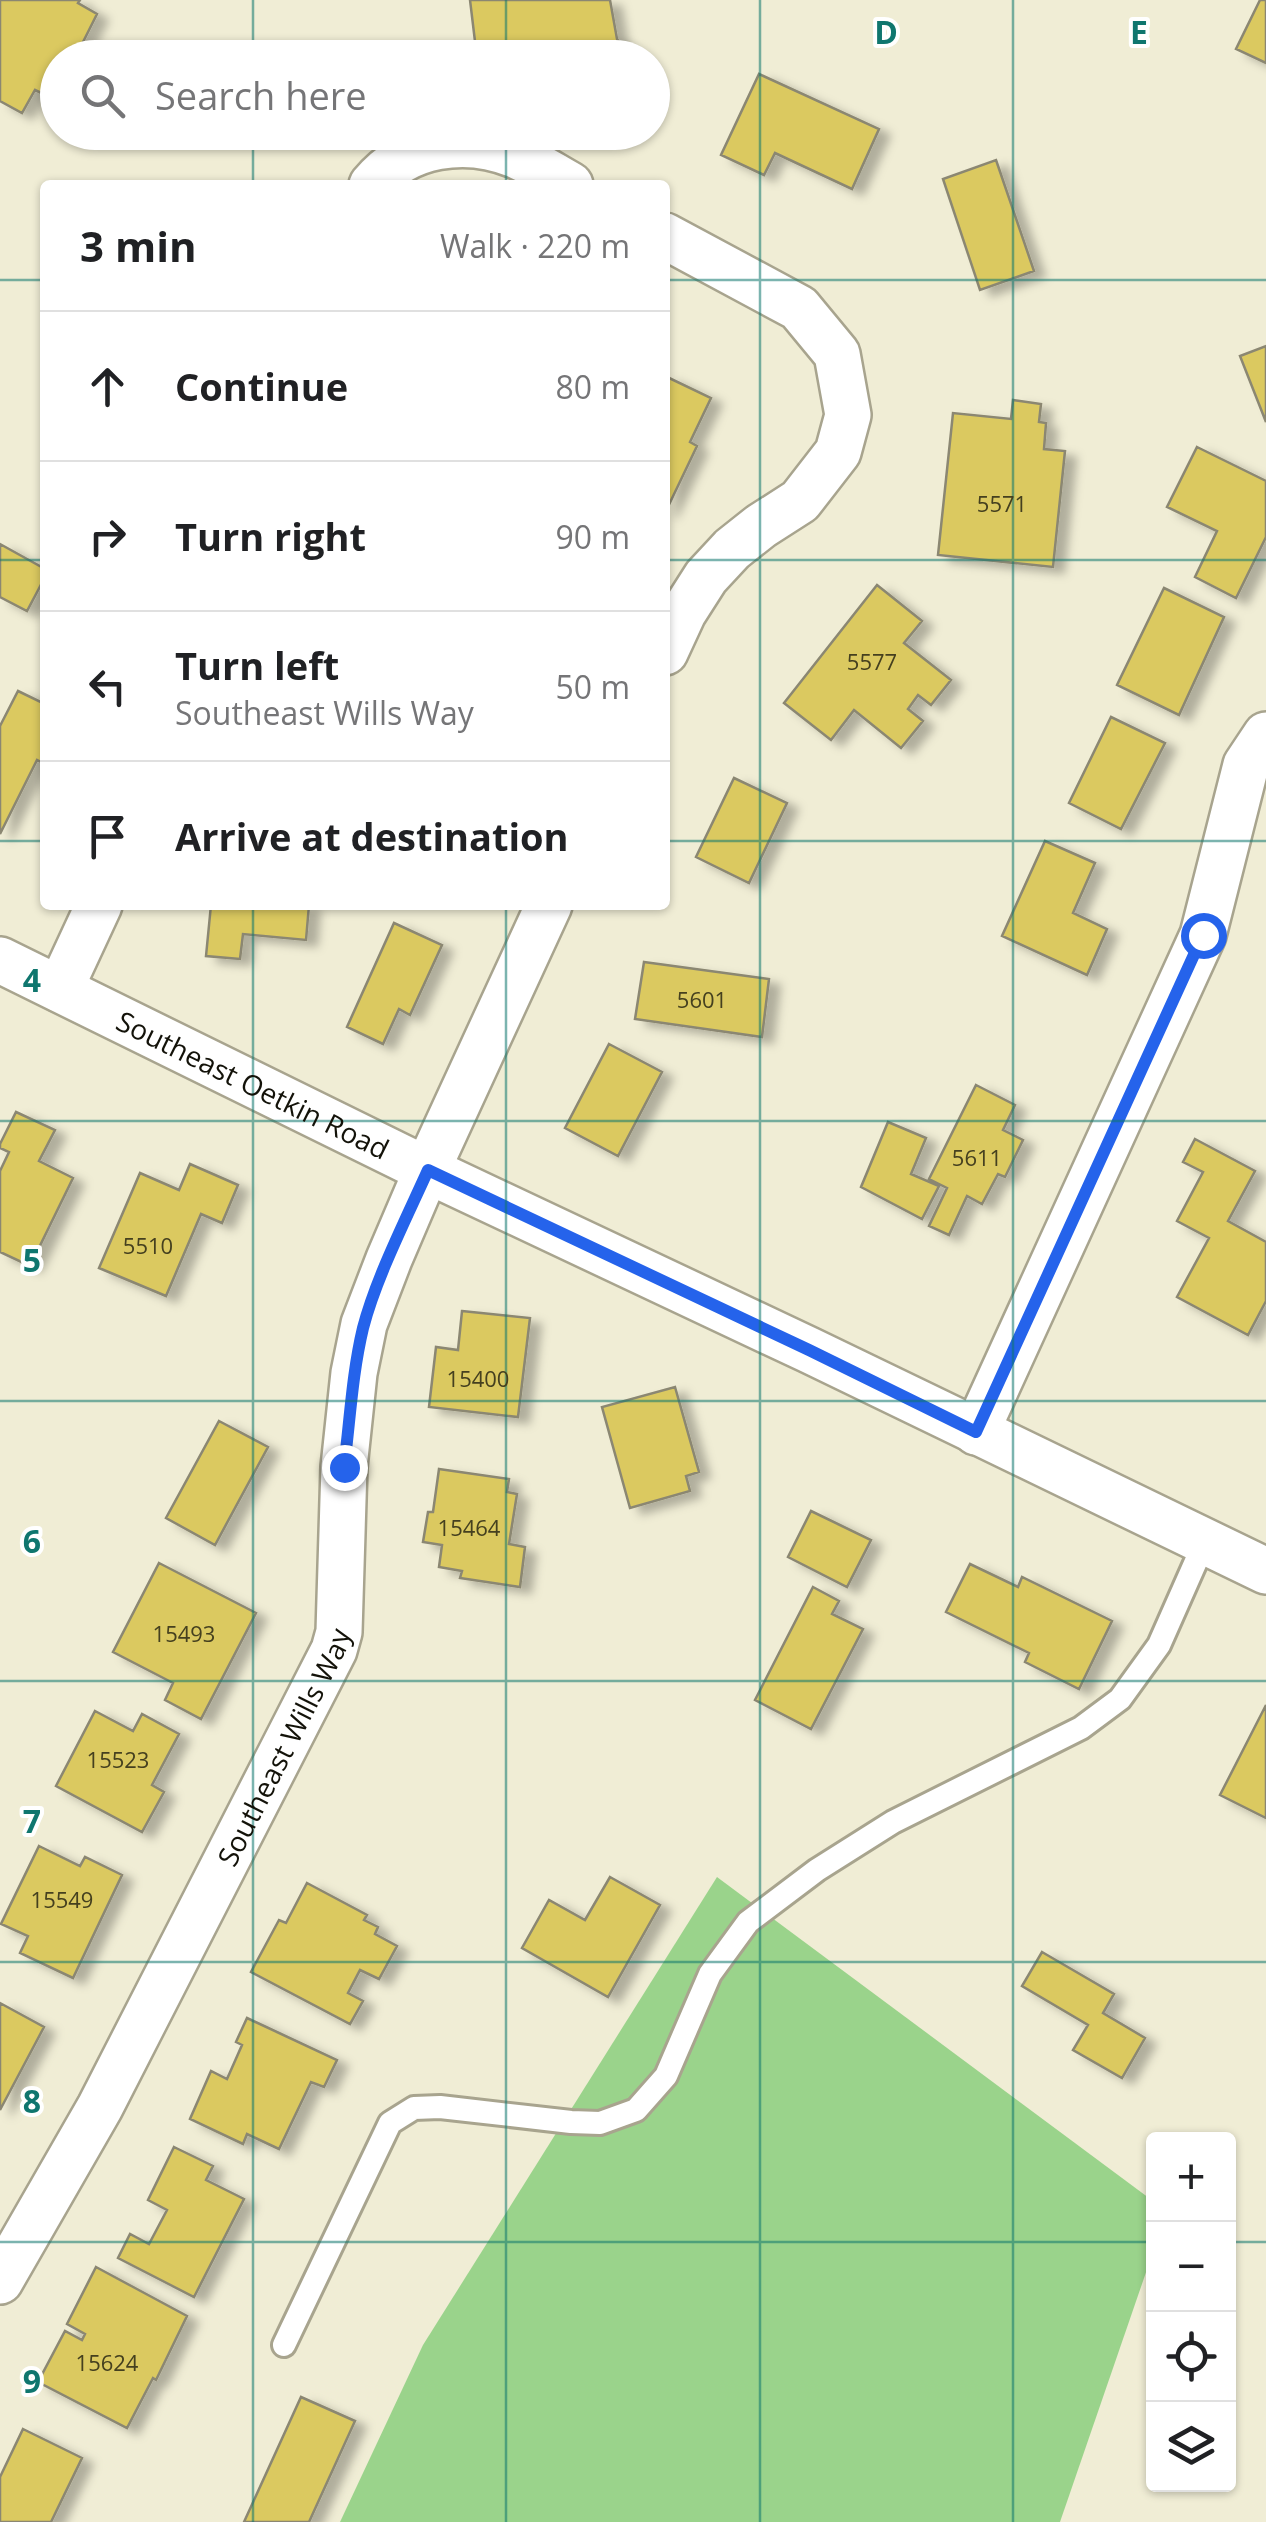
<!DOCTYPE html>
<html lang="en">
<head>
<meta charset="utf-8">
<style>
	:root { --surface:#fff; --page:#f2f2f2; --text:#202124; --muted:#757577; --line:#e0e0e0 }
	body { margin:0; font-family:"Open Sans",sans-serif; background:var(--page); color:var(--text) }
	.controls { position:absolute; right:30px; bottom:30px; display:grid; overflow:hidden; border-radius:10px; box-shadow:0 2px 8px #0004 }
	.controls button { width:90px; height:90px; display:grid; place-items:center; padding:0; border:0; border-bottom:2px solid var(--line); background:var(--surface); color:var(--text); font:50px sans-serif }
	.stop { position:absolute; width:30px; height:30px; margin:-22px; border:8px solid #2563eb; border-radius:50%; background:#fff }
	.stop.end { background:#2563eb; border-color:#fff; box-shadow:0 2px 10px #0008 }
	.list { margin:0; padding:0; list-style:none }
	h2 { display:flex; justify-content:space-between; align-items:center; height:130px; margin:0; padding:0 40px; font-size:42px }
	h2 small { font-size:32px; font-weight:400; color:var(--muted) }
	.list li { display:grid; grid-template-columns:65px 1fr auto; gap:30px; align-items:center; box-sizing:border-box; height:150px; padding:0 40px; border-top:2px solid var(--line) }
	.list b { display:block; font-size:38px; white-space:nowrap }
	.list p { margin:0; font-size:32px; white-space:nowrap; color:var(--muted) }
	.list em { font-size:32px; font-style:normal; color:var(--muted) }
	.icon { flex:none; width:55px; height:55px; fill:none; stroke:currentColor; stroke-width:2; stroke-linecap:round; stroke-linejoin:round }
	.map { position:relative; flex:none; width:1266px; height:2522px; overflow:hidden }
	.search { position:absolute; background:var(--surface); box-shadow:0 2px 8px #0004; left:40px; top:40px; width:630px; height:110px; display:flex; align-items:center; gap:25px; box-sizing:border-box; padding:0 35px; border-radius:55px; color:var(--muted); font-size:38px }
	.panel { position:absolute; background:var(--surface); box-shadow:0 2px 8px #0004; left:40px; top:180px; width:630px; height:730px; border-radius:10px }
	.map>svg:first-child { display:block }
	.green { fill:#9ad38b }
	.building { fill:#dbc960; stroke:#8b8772; stroke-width:2.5; filter:url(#shadow) }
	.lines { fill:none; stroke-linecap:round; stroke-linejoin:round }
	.service-casing { stroke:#a8a48e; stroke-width:28 }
	.minor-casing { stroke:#a8a48e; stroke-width:50 }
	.service { stroke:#fff; stroke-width:22 }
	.minor { stroke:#fff; stroke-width:45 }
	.route { stroke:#2563eb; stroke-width:12 }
	.grid { fill:none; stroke:#0f766e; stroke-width:2.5; stroke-opacity:0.55 }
	.labels { text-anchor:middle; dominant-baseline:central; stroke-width:8; stroke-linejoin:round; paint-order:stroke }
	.number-label { font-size:22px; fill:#45401f }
	.street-label { font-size:28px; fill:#131209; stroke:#fff }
	.grid-label { font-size:32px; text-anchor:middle; font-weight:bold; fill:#0f766e; stroke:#fff; stroke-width:8; stroke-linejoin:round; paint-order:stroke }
</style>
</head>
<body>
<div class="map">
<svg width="1266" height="2522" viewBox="0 0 1266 2522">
	<defs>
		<filter id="shadow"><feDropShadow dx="11" dy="6" stdDeviation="5" flood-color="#0004"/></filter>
	</defs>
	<rect width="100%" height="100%" fill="#f0edd5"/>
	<path class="green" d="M 717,1877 L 1153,2201 L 1153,2252 L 1060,2522 L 340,2522 L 423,2345 Z"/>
	<path class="building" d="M 0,0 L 80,0 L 78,3 L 97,14 L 75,58 L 58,58 L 58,91 L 54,99 L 35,90 L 22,113 L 0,101 Z
		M 470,0 L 610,0 L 617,39 L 631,58 L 572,58 L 563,46 L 531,49 L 532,57 L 477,58 Z
		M 1260,0 L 1266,0 L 1266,63 L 1236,49 Z
		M 759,74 L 879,129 L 852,189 L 775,153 L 764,175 L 721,155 Z
		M 996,160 L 1034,271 L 980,290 L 943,179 Z
		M 1266,346 L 1266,422 L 1240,356 Z
		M 665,376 L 711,398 L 690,442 L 697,446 L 665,513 Z
		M 1013,400 L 1041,404 L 1039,422 L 1046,423 L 1044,449 L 1065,451 L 1053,567 L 938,555 L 953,413 L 1011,419 Z
		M 1197,447 L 1266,481 L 1266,537 L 1236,598 L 1195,577 L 1217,531 L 1167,507 Z
		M 0,544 L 45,569 L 45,577 L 27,611 L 0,597 Z
		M 877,585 L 922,621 L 904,643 L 951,680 L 931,705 L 918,695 L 908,709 L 923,721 L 901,748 L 854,710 L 831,740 L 784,703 Z
		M 1164,588 L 1224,617 L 1179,715 L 1117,685 Z
		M 18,691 L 45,704 L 45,764 L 37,760 L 0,834 L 0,726 Z
		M 1111,717 L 1165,743 L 1121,829 L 1069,803 Z
		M 734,778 L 787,803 L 749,883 L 696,857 Z
		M 1045,841 L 1095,863 L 1073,913 L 1107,929 L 1087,975 L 1002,936 Z
		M 211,905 L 309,905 L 306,940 L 243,934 L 240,959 L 206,956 Z
		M 394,923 L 442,945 L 410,1015 L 399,1009 L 383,1044 L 347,1027 Z
		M 644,962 L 769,979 L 762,1037 L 635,1019 Z
		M 609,1044 L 662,1072 L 618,1156 L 565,1128 Z
		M 976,1085 L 1015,1105 L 1003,1130 L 1023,1140 L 1005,1177 L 998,1174 L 982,1204 L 967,1196 L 949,1235 L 929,1226 L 947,1188 L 929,1179 Z
		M 16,1112 L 55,1130 L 39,1161 L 73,1178 L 30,1266 L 0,1252 L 0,1171 L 9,1152 L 0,1148 L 0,1144 Z
		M 888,1122 L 926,1138 L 911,1174 L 939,1186 L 922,1219 L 861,1187 Z
		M 1195,1139 L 1255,1171 L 1228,1221 L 1266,1242 L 1266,1301 L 1248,1335 L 1177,1297 L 1209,1238 L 1177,1221 L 1203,1172 L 1183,1162 Z
		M 190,1164 L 238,1185 L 222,1223 L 201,1214 L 166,1296 L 99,1268 L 140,1173 L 179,1190 Z
		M 462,1311 L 530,1318 L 518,1417 L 429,1407 L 436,1347 L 458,1350 Z
		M 675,1387 L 699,1472 L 686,1476 L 690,1491 L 630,1508 L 602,1407 Z
		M 219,1421 L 268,1447 L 215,1545 L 166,1518 Z
		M 439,1469 L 509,1479 L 507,1492 L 517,1494 L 509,1544 L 525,1547 L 520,1587 L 460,1578 L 462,1571 L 439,1567 L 442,1545 L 423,1542 L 428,1512 L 433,1512 Z
		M 811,1511 L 871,1540 L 847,1587 L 788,1557 Z
		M 159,1563 L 256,1613 L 201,1719 L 165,1700 L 173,1683 L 113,1652 Z
		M 970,1564 L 1018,1587 L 1022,1577 L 1112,1621 L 1079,1689 L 1025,1662 L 1029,1653 L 946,1612 Z
		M 813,1587 L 839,1601 L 832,1614 L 863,1629 L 811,1729 L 755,1700 Z
		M 1266,1705 L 1266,1818 L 1220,1795 Z
		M 95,1711 L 133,1731 L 142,1714 L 179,1734 L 152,1785 L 164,1792 L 142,1832 L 56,1786 Z
		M 39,1846 L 80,1866 L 85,1857 L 122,1875 L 73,1978 L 20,1953 L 28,1936 L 1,1924 Z
		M 610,1877 L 660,1905 L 608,1997 L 522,1948 L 549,1900 L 585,1920 Z
		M 307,1883 L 367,1915 L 364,1920 L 378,1927 L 375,1934 L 397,1946 L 379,1979 L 360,1970 L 348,1993 L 363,2001 L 350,2024 L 251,1972 L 279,1920 L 286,1923 Z
		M 1042,1952 L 1114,1994 L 1103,2013 L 1145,2038 L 1122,2078 L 1073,2050 L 1088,2025 L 1022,1986 Z
		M 0,2003 L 44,2027 L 0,2110 Z
		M 247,2018 L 337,2060 L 324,2087 L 311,2082 L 279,2149 L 247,2134 L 243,2144 L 190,2119 L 211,2071 L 227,2079 L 242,2045 L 236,2042 Z
		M 174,2147 L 213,2166 L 206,2180 L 244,2199 L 194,2297 L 118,2258 L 130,2234 L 149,2244 L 167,2210 L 148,2200 Z
		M 96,2267 L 187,2316 L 156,2380 L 153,2378 L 127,2428 L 38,2382 L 65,2331 L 82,2340 L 85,2334 L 67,2324 Z
		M 301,2397 L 355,2421 L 309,2522 L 244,2522 Z
		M 23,2429 L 82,2458 L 51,2522 L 0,2522 L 0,2477 Z"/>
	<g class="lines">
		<defs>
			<path id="service" d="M 284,2345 L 390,2123 L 414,2108 L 440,2107 L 571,2122 L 600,2123 L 636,2110 L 666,2076 L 710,1974 L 748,1922 L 817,1870 L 893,1822 L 1081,1728 L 1120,1699 L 1159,1645 L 1205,1541"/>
			<g id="minor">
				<path d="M 372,185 C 406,143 466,135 515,155 C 534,163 552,175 570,185"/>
				<path d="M 665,236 L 799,308 L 837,354 L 848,415 L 838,452 L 800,501 L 761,526 L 732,549 L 706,577 L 683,613 L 665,652"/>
				<path id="s1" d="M 0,960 L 427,1170 L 809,1350 L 1266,1571"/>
				<path d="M 60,989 L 99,905"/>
				<path d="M 976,1432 L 1203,935 L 1246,765 L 1266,735"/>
				<path id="s2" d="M 0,2281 L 100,2107 L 334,1650 L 339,1632 L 344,1467 L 354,1373 L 364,1324 L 389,1259 L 427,1170 L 549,905"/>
			</g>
		</defs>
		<use href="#service" class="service-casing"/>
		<use href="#minor" class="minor-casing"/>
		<use href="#service" class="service"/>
		<use href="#minor" class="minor"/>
	</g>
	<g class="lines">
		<path class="route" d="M 344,1467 C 350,1421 352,1374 363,1328 C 376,1278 406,1219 428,1170 L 809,1350 L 976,1432 L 1203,935"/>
	</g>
	<path class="grid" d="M 253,0 L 253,58M 506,0 L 506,58M 760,0 L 760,2522M 1013,0 L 1013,2522M 253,132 L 253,185M 506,132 L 506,185M 0,280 L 45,280M 665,280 L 1266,280M 0,560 L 45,560M 665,560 L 1266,560M 0,841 L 45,841M 665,841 L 1266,841M 253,905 L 253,2522M 506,905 L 506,2522M 0,1121 L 1266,1121M 0,1401 L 1266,1401M 0,1681 L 1266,1681M 0,1962 L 1266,1962M 0,2242 L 1154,2242M 1228,2242 L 1266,2242"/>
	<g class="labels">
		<g class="number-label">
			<text x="1002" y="503">5571</text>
			<text x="872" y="661">5577</text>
			<text x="702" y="999">5601</text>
			<text x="977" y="1157">5611</text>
			<text x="148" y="1245">5510</text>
			<text x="478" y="1378">15400</text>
			<text x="469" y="1527">15464</text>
			<text x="184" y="1633">15493</text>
			<text x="118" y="1759">15523</text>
			<text x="62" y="1899">15549</text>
			<text x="107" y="2362">15624</text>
		</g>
		<g class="street-label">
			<text stroke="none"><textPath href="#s1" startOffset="282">Southeast Oetkin Road</textPath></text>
			<text stroke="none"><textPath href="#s2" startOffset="605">Southeast Wills Way</textPath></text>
		</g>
	</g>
	<g class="grid-label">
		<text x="886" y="44">D</text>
		<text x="1139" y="44">E</text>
		<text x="32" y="992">4</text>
		<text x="32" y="1272">5</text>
		<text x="32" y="1553">6</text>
		<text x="32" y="1833">7</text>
		<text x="32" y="2113">8</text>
		<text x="32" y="2393">9</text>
	</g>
</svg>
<div class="controls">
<button>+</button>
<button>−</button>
<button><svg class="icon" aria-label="locate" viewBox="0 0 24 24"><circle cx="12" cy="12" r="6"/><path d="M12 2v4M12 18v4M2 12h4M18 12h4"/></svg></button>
<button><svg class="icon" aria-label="layers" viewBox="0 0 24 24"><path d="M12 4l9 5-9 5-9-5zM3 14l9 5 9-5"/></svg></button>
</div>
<div class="stop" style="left:1203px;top:935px"></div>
<div class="stop end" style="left:344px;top:1467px"></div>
<div class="search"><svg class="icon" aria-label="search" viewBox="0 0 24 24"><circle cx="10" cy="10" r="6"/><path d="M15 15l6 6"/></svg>Search here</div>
<section class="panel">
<h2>3 min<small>Walk · 220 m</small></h2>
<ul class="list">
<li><svg class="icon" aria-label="ahead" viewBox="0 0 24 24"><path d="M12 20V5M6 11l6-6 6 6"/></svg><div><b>Continue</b></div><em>80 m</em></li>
<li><svg class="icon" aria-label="right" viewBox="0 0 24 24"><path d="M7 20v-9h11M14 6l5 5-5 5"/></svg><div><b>Turn right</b></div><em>90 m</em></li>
<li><svg class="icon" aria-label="left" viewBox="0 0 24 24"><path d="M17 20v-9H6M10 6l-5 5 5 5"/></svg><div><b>Turn left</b><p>Southeast Wills Way</p></div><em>50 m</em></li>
<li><svg class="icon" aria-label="arrive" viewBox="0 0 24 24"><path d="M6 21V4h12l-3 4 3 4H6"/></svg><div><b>Arrive at destination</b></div></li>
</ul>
</section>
</div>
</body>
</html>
